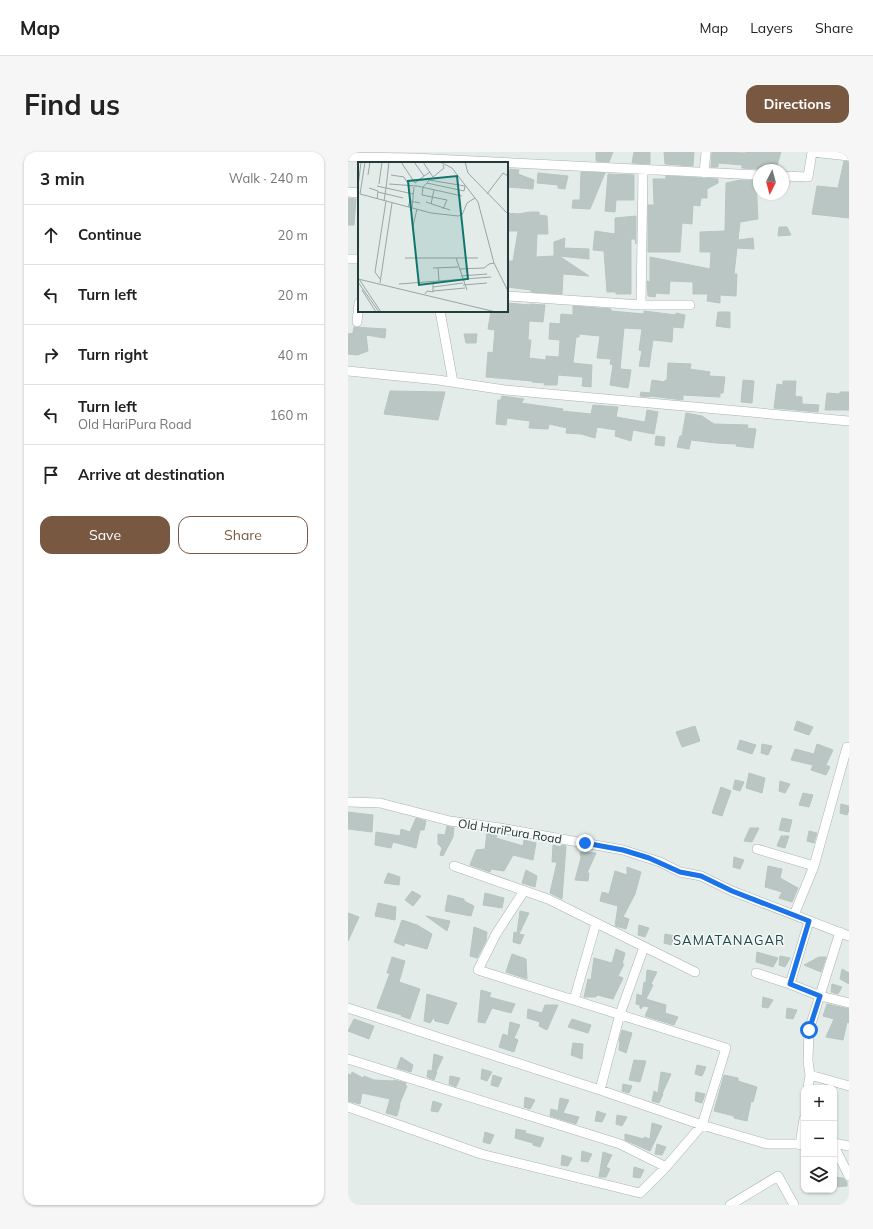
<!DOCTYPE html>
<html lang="en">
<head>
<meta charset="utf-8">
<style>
	:root { --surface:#fff; --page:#f6f6f6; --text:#222; --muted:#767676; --line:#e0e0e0; --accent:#795842 }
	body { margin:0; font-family:Mulish,sans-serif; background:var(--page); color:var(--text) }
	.controls { position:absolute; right:12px; bottom:12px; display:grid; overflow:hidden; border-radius:8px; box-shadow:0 1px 3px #0004 }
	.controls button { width:36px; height:36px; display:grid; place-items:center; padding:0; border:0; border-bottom:1px solid var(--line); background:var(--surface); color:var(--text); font:20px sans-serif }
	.compass { position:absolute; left:405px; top:12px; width:36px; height:36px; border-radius:50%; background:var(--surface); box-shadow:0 1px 3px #0004; rotate:186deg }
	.stop { position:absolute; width:12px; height:12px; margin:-9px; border:3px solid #1a73e8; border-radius:50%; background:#fff }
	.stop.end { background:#1a73e8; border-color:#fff; box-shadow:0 1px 4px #0008 }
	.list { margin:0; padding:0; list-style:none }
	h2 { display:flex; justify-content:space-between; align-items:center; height:52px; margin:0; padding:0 16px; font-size:17px }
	h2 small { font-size:13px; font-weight:400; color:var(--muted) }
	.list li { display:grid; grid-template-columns:26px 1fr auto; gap:12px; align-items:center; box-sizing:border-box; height:60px; padding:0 16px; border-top:1px solid var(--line) }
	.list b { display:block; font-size:15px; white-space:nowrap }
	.list p { margin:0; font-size:13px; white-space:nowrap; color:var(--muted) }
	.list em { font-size:13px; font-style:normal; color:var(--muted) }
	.actions { display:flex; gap:8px; padding:12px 16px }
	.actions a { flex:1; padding:9px 0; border:1px solid var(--accent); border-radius:12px; text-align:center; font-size:14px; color:var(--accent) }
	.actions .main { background:var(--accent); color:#fff }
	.icon { flex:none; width:22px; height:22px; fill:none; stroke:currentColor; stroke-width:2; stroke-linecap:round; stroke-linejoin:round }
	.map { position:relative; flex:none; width:501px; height:1053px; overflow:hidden; border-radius:12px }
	header { display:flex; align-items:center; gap:24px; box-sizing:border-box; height:56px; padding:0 20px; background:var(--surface); border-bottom:1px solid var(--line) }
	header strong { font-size:19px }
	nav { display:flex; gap:22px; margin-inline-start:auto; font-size:14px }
	.intro { display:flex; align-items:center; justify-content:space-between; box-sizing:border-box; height:96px; padding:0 24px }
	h1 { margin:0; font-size:28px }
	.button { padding:10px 18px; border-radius:12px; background:var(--accent); color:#fff; font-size:14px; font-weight:700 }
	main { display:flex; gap:24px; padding:0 24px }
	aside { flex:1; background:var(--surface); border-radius:12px; box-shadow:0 1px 3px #0004 }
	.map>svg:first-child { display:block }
	.building { fill:#b9c6c3; stroke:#b7c5c1 }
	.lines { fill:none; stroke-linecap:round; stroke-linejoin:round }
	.street-casing { stroke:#a7b3b1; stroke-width:10 }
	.street { stroke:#fff; stroke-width:9 }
	.route { stroke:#1a73e8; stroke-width:5 }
	.labels { text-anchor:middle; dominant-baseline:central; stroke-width:3; stroke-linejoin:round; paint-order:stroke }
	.street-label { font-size:12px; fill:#253b39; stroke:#f4f8f7 }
	.neighbourhood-label { font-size:13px; letter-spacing:1px; fill:#234c48; stroke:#f4f8f7 }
	.inset-road { fill:none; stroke:#98a5a3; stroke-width:1 }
	.view { fill:#0f766e; fill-opacity:0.15; stroke:#0f766e; stroke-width:2 }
	.inset-edge { fill:none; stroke:#253b39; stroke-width:2 }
</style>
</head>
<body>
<header>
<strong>Map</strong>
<nav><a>Map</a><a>Layers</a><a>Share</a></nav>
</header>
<div class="intro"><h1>Find us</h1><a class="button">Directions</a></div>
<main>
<aside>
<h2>3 min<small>Walk · 240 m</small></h2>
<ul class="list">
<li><svg class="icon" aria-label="ahead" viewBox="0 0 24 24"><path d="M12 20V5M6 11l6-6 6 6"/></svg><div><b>Continue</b></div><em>20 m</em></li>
<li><svg class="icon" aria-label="left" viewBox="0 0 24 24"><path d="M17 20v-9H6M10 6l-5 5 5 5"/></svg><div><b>Turn left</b></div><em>20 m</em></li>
<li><svg class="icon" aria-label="right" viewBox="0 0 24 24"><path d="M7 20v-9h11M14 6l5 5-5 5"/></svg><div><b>Turn right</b></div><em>40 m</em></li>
<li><svg class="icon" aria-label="left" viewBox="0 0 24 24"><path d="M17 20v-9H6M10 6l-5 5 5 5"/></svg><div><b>Turn left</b><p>Old HariPura Road</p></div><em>160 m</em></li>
<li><svg class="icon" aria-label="arrive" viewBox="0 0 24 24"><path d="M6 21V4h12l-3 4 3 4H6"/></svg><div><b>Arrive at destination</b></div></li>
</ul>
<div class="actions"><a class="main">Save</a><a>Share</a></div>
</aside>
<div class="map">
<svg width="501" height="1053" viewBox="0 0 501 1053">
	<rect width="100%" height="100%" fill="#e4ece9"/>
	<path class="building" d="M 248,0 L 265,0 L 261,10 L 248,9 Z
		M 286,0 L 302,0 L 302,12 L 284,11 Z
		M 316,0 L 346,0 L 345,14 L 317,12 Z
		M 364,0 L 398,1 L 398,0 L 433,0 L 428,17 L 411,15 L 411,17 L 394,16 L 394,13 L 370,11 L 370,15 L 363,15 Z
		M 496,9 L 501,10 L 501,66 L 464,62 L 469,34 L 490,36 Z
		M 162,17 L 171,18 L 170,22 L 186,28 L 185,37 L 160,35 Z
		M 233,20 L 257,21 L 242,57 L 224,56 L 225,48 L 232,48 Z
		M 190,21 L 220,24 L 217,37 L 210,36 L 210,33 L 189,31 Z
		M 260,22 L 286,23 L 286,48 L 268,48 L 267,60 L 257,59 Z
		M 318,24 L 370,27 L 370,31 L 359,37 L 359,46 L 353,46 L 352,54 L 345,53 L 344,72 L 334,71 L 332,100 L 300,100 L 300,53 L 306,53 L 305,27 L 318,27 Z
		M 392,28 L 408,29 L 410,67 L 392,70 L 390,88 L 405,86 L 406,97 L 389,96 L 386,122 L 389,122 L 388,144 L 372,143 L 372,151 L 359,149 L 360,142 L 345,142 L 345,130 L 322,129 L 321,142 L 308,141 L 307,145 L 300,144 L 299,129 L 302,130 L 302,105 L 362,117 L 363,100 L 352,100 L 352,80 L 377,79 L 378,31 Z
		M 0,46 L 8,47 L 6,73 L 0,73 Z
		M 182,60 L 191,60 L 191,63 L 199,64 L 200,82 L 189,82 L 188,105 L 206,104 L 206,90 L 217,86 L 216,96 L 241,97 L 241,107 L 211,104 L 241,124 L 215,122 L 214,142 L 183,140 L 183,138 L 159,135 L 159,109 L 165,109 L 170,79 L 160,79 L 159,61 L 170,62 Z
		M 288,64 L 288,92 L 287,87 L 283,87 L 283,142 L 268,142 L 268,140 L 259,140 L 256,99 L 245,98 L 247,79 L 267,82 L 267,66 Z
		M 431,75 L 439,75 L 443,83 L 430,84 Z
		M 159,151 L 182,153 L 182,152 L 197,153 L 195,170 L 181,169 L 180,188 L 183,188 L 181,206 L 198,208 L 198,204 L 211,205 L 212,188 L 201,187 L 202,171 L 212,172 L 213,162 L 225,163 L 225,154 L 263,157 L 263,159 L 296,162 L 296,159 L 328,163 L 328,161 L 337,163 L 335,176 L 325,175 L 324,190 L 305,188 L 301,215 L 291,214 L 294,199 L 291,198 L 294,177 L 276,176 L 272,217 L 283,218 L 280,236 L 262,233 L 265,213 L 262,212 L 263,207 L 249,206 L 252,184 L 231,182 L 231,185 L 228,185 L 225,211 L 244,213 L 243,235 L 234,234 L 235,225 L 210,223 L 209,233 L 196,233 L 197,231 L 184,230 L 184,229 L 138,225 L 140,200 L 145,201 L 147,178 L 140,177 L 143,159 L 159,159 Z
		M 370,160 L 382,160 L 382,176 L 368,174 Z
		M 6,175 L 38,177 L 37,186 L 18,183 L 20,199 L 9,203 L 0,202 L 0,182 L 5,181 Z
		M 116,182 L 129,182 L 128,191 L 118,191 Z
		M 320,211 L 343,212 L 342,217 L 362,220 L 361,224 L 377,225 L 375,241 L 372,241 L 372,245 L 335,243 L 335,248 L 302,244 L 302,245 L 292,244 L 293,240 L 302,241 L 304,228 L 317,230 L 317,228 L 319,229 Z
		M 395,228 L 406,229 L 404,251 L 393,250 Z
		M 435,229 L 448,229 L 447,244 L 454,245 L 454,252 L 471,253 L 470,260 L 426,256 L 429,232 L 435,233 Z
		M 42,239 L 97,240 L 90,268 L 36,262 Z
		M 492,240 L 501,240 L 501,258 L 477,258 L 479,241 L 492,242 Z
		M 154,244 L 176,247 L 173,251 L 215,257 L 214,259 L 243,262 L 245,253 L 270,255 L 268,265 L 297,270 L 299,258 L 310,260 L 306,282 L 285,278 L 283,289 L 267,284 L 268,278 L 249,275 L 247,286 L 233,282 L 218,281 L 219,276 L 201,272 L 200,277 L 181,276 L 182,269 L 159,266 L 158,273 L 148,272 L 150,248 L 153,248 Z
		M 338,261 L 354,264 L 366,272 L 400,273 L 399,276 L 408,277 L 405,296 L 388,294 L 389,292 L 368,291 L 343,288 L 341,297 L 329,295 L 332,284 L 334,284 Z
		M 308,284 L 317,285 L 316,294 L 307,293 Z
		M 449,569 L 465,575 L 461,583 L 446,578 Z
		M 347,574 L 352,589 L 334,595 L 328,580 Z
		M 392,588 L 408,593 L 404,602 L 389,597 Z
		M 414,592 L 424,594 L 420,603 L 413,601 Z
		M 469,592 L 485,598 L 478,613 L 482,615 L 478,623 L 463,618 L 465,613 L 443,608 L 447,597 L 466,602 Z
		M 401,621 L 417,626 L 414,641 L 398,636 Z
		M 387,628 L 396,630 L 392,639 L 385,637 Z
		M 432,629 L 442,632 L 437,641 L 431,639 Z
		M 373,635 L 383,639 L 374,664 L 364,661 Z
		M 455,641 L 465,643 L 461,655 L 451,653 Z
		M 493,652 L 501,654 L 501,658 L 499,663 L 492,661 Z
		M 0,660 L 25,663 L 24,680 L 0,677 Z
		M 68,666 L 78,669 L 76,678 L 72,678 L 68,696 L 45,690 L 43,696 L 27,693 L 28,680 L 52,684 L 53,677 L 62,680 Z
		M 434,666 L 444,668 L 441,680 L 431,678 Z
		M 99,674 L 106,676 L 105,685 L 95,704 L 92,703 L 94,696 L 90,692 L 90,682 L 97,683 Z
		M 402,676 L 411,676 L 404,690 L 396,689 Z
		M 461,679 L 469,681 L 466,691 L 459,689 Z
		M 139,681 L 149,682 L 148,686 L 175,694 L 176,688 L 188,691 L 185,708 L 165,703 L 156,719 L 143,717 L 142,720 L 122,713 L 128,698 L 137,697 Z
		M 433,684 L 441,684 L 437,696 L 429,694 Z
		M 205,693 L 213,695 L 213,693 L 218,694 L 214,747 L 202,741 L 209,710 L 204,710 Z
		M 232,700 L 248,701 L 239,721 L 241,721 L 240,729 L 227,728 L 233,706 Z
		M 386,705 L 396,708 L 392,717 L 385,715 Z
		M 420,714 L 434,717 L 432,726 L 450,736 L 444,750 L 431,746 L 434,740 L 417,735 Z
		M 279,715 L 293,720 L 287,742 L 275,765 L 281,767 L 278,777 L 267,774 L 270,754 L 252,749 L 254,740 L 261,742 L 267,719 L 279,723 Z
		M 178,718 L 189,724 L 187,735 L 174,731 Z
		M 40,721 L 52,725 L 51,733 L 36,731 Z
		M 64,739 L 73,744 L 65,754 L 57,748 Z
		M 137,741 L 156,746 L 154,756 L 135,753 Z
		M 100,743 L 116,747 L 116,749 L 126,754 L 123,764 L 97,759 Z
		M 30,751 L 48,755 L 47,768 L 27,764 Z
		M 172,759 L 181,761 L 171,782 L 176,783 L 172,792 L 165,790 L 166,780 L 169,781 Z
		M 0,761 L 11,765 L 0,789 Z
		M 78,764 L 102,769 L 99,779 Z
		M 54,768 L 69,773 L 84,782 L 79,797 L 57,791 L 56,794 L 46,790 Z
		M 291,773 L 301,776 L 297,785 L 290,783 Z
		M 126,775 L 139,780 L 138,789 L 129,806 L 122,804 Z
		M 317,782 L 327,784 L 323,793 L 316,791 Z
		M 268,797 L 277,801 L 274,812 L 276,812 L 270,824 L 275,826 L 265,847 L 249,843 L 248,845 L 236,845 L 240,827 L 243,828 L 246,806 L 264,811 Z
		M 409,800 L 430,806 L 425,815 L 408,810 Z
		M 164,802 L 178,807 L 179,827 L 158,820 Z
		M 432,804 L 442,806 L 437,815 L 431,813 Z
		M 44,805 L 57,809 L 51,830 L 72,837 L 62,867 L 53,864 L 54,863 L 29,856 L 42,821 L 39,821 Z
		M 471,805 L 478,805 L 473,820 L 456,813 Z
		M 494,817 L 501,821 L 501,832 L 492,827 Z
		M 299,818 L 309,820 L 303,832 L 305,833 L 298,847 L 318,853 L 317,861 L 330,865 L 326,873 L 297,864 L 301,855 L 295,854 L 293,857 L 292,856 L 292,853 L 288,852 L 289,842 L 294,844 L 296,830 L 298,831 Z
		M 484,832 L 494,835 L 490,842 L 483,840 Z
		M 133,838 L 143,841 L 141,845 L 167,852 L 163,861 L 144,856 L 137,871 L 130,870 Z
		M 79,842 L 109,851 L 100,872 L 87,869 L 86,865 L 82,871 L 76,869 Z
		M 415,845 L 425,848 L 420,856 L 414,855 Z
		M 479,852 L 501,857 L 501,871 L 499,870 L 495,888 L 478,885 L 486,867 L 475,864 Z
		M 197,853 L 210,853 L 199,878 L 191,874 L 192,870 L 179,866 L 180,857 L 194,861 Z
		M 439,856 L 449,858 L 445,867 L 438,866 Z
		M 6,867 L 26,874 L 21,887 L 0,879 Z
		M 224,867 L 243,873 L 240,881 L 220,875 Z
		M 162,870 L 172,873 L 166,886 L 170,888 L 166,900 L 151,895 L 155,882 L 160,884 Z
		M 274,878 L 284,881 L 278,901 L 271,898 L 272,890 L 271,889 Z
		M 225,891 L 235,892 L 234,907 L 223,903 Z
		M 86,902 L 95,905 L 88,920 L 89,920 L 86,928 L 79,925 L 80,918 L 84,919 Z
		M 53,905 L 65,913 L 63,920 L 49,916 Z
		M 286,908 L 298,909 L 292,930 L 281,928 Z
		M 349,913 L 358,915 L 354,924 L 347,922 Z
		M 134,917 L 144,920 L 139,929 L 133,927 Z
		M 4,920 L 15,926 L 16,924 L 26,928 L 45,929 L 46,928 L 58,931 L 57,933 L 59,934 L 51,953 L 52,953 L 49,964 L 38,961 L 42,947 L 14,941 L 12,952 L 0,949 L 0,922 L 3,923 Z
		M 313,920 L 323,922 L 314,942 L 315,942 L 311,951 L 304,949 L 306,939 L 310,941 Z
		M 145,923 L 154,926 L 150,935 L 143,933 Z
		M 376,923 L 390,926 L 390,929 L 409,935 L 405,950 L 403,949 L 399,969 L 386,966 L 386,964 L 366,959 Z
		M 102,924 L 112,926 L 108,935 L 101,932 Z
		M 275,932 L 284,934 L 281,941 L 274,939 Z
		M 348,940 L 357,942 L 354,951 L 347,949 Z
		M 177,945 L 187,948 L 182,957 L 176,955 Z
		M 212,946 L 221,948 L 215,961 L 231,965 L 228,972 L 202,964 L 203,957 L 210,959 Z
		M 85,949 L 94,952 L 90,960 L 83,959 Z
		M 249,959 L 258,962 L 254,970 L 247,969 Z
		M 269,963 L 279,965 L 274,974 L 268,972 Z
		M 304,971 L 314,974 L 302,999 L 277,988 L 277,982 L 296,987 L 296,985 L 302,987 Z
		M 168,977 L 178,979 L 177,981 L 196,986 L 192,995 L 185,993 L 185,991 L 167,986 Z
		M 137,980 L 146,983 L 142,992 L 135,990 Z
		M 309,992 L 318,995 L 314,1003 L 307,1002 Z
		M 234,999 L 244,1002 L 240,1010 L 233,1009 Z
		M 255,1000 L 264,1003 L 258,1015 L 262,1017 L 258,1025 L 251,1025 Z
		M 214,1003 L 224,1006 L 220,1014 L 213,1013 Z
		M 286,1015 L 296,1018 L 292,1026 L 285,1025 Z
		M 486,1025 L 495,1026 L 499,1030 L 499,1034 L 486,1035 Z"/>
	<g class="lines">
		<defs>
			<path id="street" d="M 0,5 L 65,6 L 411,23
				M 356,21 L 358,0
				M 435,24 L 460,25 L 464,0 L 501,4
				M 0,40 L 11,41
				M 0,107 L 11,107
				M 159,144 L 293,153 L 342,153
				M 293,153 L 295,18
				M 92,159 L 105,230
				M 9,170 L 11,151
				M 0,219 L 90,228 L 157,238 L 501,269
				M 0,650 L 32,651 L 102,669 L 152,676 L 275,698 L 312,710 L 332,720 L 353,724 L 384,739 L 501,784
				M 409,697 L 466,714
				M 106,714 L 200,747 L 347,820
				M 446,763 L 466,714 L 499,595
				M 408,821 L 442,832 L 472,844 L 501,851
				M 442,832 L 461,769
				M 226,848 L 248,771
				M 0,856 L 252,938 L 354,973 L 419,992 L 456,992
				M 0,907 L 272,992 L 318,1015
				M 462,923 L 501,934
				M 460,936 L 462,923 L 460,909 L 461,878 L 492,780
				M 252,938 L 272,862 L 296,795
				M 0,955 L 133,1002 L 292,1041 L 318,1015 L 354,973 L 378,896 L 130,818 L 148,782 L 176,739
				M 486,991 L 501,994
				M 452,993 L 456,967
				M 486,994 L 501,1024
				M 382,1053 L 430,1024 L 446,1053"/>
		</defs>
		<use href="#street" class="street-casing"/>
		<use href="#street" class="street"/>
	</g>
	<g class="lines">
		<path class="route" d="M 237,691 L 275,698 L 301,706 L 332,720 L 353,724 L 384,739 L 461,769 L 442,832 L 472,844 L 461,878"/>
	</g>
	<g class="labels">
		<g class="street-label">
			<text transform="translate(162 679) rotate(9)">Old HariPura Road</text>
		</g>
		<g class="neighbourhood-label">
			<text x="381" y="788">SAMATANAGAR</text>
		</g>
	</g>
	<g transform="translate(10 10)">
		<rect width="150" height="150" fill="#e4ece9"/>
		<path class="inset-road" d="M 7,0 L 2,32 L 73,51 L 100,54 L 104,53 L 109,41 L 117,36M 31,0 L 28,26 L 55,32M 43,0 L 57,21 L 66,14M 56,0 L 66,14 L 72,10M 65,0 L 75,15 L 86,6 L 85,3M 82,0 L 94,6 L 120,40 L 136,101 L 150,129M 107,0 L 110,11 L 150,52M 10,13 L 12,0M 33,13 L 46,15 L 52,25M 69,21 L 106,29 L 107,24 L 71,18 L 69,21 L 65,25 L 64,33 L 89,38 L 85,47M 21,22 L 24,0M 31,22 L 59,24 L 104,34M 19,24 L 28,26 L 26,39M 0,25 L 3,0M 11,26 L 20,29 L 19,37M 20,30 L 45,36M 129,32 L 145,11 L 150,14M 68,40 L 92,48M 73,42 L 76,28M 50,45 L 52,39 L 62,41M 54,46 L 56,25M 55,64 L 59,47M 47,96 L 120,96M 98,96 L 109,128M 75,106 L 100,105M 80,106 L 81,119M 101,107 L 126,106 L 131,102 L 136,101M 103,114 L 129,112M 0,117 L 138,150M 1,117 L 23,150M 22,117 L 17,110 L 28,39M 0,120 L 21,150M 22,121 L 34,41M 41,122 L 133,115M 105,123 L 129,121M 75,125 L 105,121M 4,128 L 18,150M 75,129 L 107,126M 67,132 L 69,129 L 75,130 L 75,119"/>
		<path class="view" d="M 99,14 L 110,117 L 61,123 L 50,19 Z"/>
		<rect width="150" height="150" class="inset-edge"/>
	</g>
</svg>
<div class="controls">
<button>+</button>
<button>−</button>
<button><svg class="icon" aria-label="layers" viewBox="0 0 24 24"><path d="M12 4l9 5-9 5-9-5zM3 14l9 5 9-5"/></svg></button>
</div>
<svg class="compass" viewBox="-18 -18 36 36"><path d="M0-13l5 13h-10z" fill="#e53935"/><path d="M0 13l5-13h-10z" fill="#767676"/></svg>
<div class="stop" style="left:461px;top:878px"></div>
<div class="stop end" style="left:237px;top:691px"></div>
</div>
</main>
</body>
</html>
